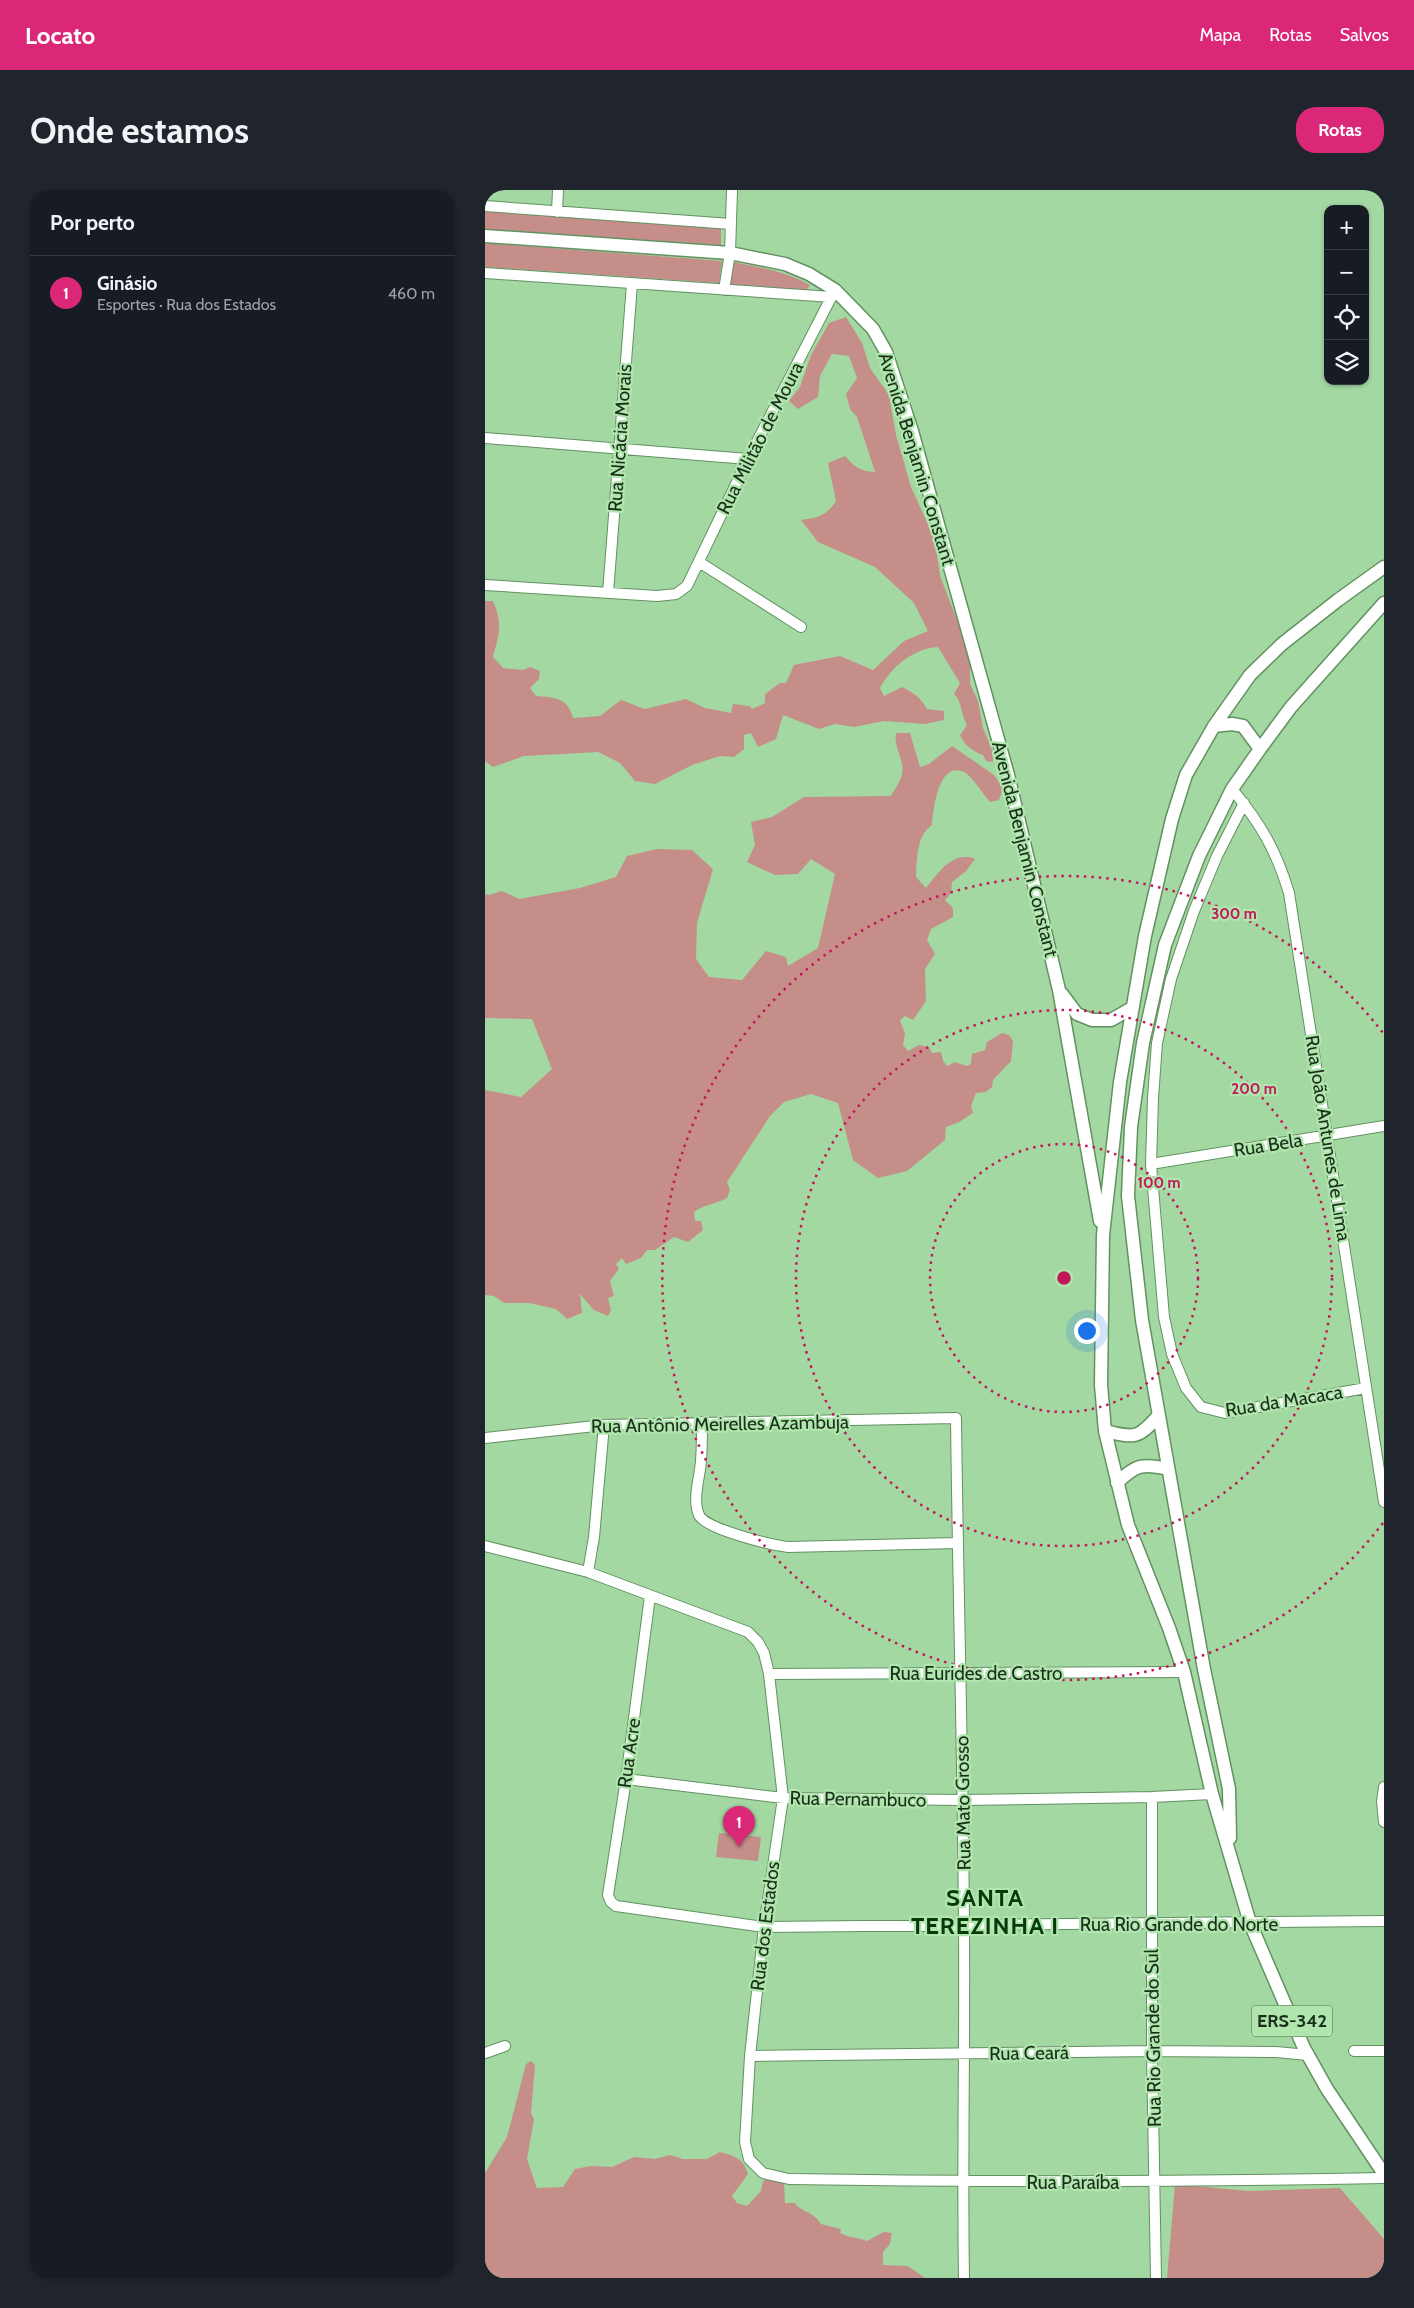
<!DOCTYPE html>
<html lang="pt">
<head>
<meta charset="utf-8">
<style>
	:root { --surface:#171b24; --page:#20242c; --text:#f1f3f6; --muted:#9ea1a6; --line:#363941; --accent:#db2777 }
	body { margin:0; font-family:Cabin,sans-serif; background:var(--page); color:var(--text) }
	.controls { position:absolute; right:15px; top:15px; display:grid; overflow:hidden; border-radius:10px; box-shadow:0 1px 4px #0004 }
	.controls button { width:45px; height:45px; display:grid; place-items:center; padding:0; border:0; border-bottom:1px solid var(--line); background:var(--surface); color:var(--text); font:25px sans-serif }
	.you { position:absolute; left:601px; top:1140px; width:18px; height:18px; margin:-12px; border:4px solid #fff; border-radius:50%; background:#1a73e8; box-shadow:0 0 0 8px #1a73e833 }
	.badge { display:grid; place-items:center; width:32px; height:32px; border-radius:50%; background:var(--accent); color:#fff; font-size:16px; font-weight:700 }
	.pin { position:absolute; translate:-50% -41px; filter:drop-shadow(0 1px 2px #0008) }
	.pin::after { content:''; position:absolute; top:26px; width:18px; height:15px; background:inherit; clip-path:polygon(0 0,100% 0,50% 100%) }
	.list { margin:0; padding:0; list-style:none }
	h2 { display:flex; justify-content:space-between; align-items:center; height:65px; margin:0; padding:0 20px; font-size:21px }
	h2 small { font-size:16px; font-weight:400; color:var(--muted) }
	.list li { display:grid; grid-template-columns:32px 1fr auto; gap:15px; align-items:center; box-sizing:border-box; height:75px; padding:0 20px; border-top:1px solid var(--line) }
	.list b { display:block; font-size:19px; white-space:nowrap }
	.list p { margin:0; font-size:16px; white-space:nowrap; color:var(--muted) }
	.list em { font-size:16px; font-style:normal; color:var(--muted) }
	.icon { flex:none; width:28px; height:28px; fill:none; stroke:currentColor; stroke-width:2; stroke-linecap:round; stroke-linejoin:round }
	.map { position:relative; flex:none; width:899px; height:2088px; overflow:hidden; border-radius:20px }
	header { display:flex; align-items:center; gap:30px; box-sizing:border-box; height:70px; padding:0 25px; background:var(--accent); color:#fff }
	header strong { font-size:24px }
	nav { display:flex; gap:28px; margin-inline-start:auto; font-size:18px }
	.intro { display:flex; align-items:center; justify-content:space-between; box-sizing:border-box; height:120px; padding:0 30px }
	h1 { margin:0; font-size:35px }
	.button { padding:12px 22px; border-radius:20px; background:var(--accent); color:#fff; font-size:18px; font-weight:700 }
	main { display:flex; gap:30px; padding:0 30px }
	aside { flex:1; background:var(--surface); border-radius:20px; box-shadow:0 1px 4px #0004 }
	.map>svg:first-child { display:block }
	.green { fill:#c58e89 }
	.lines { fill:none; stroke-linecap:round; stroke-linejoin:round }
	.minor-casing { stroke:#619260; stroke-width:12 }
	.major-casing { stroke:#619260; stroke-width:15 }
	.minor { stroke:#fff; stroke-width:10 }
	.major { stroke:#fff; stroke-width:12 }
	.ring { fill:none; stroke:#c2185b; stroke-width:2.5; stroke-dasharray:2.5 5 }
	.labels { text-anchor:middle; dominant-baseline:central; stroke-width:4.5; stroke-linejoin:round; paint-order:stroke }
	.shield { fill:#b0e5ae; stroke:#476646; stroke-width:1 }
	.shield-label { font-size:18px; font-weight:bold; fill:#1a2f1a }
	.street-label { font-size:19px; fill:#1a2f1a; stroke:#b0e5ae }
	.district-label { font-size:24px; font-weight:bold; letter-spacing:1px; fill:#063a0a; stroke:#b0e5ae }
	.centre { fill:#c2185b; stroke:#b0e5ae; stroke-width:2.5 }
	.ring-label { font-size:15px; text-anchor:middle; font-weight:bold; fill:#c2185b; stroke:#b0e5ae; stroke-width:4.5; stroke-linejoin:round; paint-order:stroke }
</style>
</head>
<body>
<header>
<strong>Locato</strong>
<nav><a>Mapa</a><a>Rotas</a><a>Salvos</a></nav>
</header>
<div class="intro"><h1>Onde estamos</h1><a class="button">Rotas</a></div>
<main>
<aside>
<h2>Por perto<small></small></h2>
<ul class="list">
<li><span class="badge">1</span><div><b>Ginásio</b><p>Esportes · Rua dos Estados</p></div><em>460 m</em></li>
</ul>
</aside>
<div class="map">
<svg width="899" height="2088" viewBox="0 0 899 2088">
	<rect width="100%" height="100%" fill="#a3d8a2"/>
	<path class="green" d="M 0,21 L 236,39 L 236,55 L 0,39 Z
		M 0,53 L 237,71 L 234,93 L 0,77 Z
		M 248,72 C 274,77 301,81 325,95 L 320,102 L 244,95 Z
		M 361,127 L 377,153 L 385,178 L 404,205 L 411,245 L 426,297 L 450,350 L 455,386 L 477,443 L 485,473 L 485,494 L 493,511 L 498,538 L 507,560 L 508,572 L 501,571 L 498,565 C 487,561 479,555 475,545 L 482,535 C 476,525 477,511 469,504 L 475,493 L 453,457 C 429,458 406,477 395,498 L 399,506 L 417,497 C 429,503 435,507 442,519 L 459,521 L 459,530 L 440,534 L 399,531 L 369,537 L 350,534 L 334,539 L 298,525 L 291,549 L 273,557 L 266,543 L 259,545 L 259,559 L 249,567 L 235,566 L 207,575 L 170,594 L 150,591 L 135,573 L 113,562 L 39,566 L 8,577 L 0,571 L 0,411 L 8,411 C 18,434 14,444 8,467 L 18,478 L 38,480 L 45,477 L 55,481 L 54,489 L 45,498 L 51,506 C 70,507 83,508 88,528 L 115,526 L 136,510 L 160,519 L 201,509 L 220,518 L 246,523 L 248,514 L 265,516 L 267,519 L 280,513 L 280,504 L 295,493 L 301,493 L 309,475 L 355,466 L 388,480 L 419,451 L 443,441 L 429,413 L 390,377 L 333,352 L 316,330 C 333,328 342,325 351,311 L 343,273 L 360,266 C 369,277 375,281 390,282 L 372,227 L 365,219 L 361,204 L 372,188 L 364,166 L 347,164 L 335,186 L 333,207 L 313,219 L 304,211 L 315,197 L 326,165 L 344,133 Z
		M 411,543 L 425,543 L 435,577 L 444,574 L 467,556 L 509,585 L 518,598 L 514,610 L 505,612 C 499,605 485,584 479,582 C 453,570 448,621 447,635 C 431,646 432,669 431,687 L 441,698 C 453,683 468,660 490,669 L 481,681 L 467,692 L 466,703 L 460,710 L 468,718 L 468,727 L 446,739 L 442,750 L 450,764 L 440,779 L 441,811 L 428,830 L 420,826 L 415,830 L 420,844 L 418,855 L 423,861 L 434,855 L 444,857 L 447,863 L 456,862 L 458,871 L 462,876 L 470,872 L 482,876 L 486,874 L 487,864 L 500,860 L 502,852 L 517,843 L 524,845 L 528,851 L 526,871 L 508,890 L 507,897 L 501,902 L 491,903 L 486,916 L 488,923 L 474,932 L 461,937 L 460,950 L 422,981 L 393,988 L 368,970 L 353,913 L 326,904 L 299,912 L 285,926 L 242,992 L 245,1000 L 242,1008 C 231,1014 220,1014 209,1022 L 210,1031 L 216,1031 L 218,1040 L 203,1052 L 189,1047 L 170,1060 L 162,1060 L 156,1068 L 141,1074 L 137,1068 L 131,1074 L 134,1079 L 125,1091 L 129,1106 L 123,1108 L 126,1120 L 123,1126 L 109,1120 L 95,1104 L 97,1123 L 82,1129 L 71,1119 L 44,1113 L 19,1113 L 9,1106 L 0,1105 L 0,900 L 36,907 L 67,879 L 47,829 L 0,828 L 0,704 L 4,705 L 17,701 L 34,709 L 95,698 L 131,687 L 142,666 L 172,659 L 207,660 L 228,679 L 212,733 L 211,769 L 224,787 L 257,790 L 281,761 L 301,767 L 303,776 L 333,758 L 350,684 L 326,669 L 313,684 L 290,685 L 262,672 L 270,655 L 266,632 L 287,627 L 319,607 L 406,606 C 409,600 416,591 417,584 C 420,569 408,558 411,543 Z
		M 234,1643 L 276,1647 L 273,1671 L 231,1667 Z
		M 46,1871 L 50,1875 L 46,1923 L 49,1929 L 42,1969 L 52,1998 L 78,1997 L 90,1979 L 106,1976 L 127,1977 L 149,1967 L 170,1969 L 185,1965 L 198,1969 L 222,1969 L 235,1962 C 250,1966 258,1968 263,1984 L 247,2006 L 252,2013 L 262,2016 L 276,2001 L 278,1991 L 285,1987 L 299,1992 L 300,2013 L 310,2013 C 315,2022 327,2020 336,2034 L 356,2039 L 355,2043 C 364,2048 372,2047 382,2051 L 399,2042 L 407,2043 L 405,2054 L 398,2062 L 398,2075 L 423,2076 L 440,2088 L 0,2088 L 0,1983 L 22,1947 L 41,1874 Z
		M 690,1994 L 763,2001 L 855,1998 L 899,2049 L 899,2088 L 682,2088 Z"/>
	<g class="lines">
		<defs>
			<path id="minor" d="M 0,16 L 246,34
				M 72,22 L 73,0
				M 0,83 L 347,107
				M 239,100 L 245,63 L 247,0
				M 0,248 L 263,269
				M 214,372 L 316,437
				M 0,395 L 172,406 L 191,404 L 202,396 L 263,269 L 350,100
				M 123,403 L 147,94
				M 747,599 C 776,634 791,660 804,703 L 899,1312
				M 759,613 L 732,666 L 709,721 L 686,789 L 672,853 L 668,908 L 666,974 L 679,1127 L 687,1164 L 701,1198 L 716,1217 L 740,1223 L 881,1198
				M 666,974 L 899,936
				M 217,1232 C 217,1245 217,1258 216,1271 C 215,1287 207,1309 214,1325 C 220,1339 286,1355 303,1357 L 472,1353
				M 0,1248 L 119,1235 L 471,1228 C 473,1398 478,1568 479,1738 C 480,1855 477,1971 479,2088
				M 0,1356 L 103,1382 L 263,1442 L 273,1452 L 279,1463 L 284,1484 L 298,1608 L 279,1737 L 265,1866 L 260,1952 L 264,1969 L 278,1983 L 304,1989 C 502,1992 701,1992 899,1988
				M 103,1382 L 109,1347 L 119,1235
				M 165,1406 L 141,1589 L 123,1705 L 126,1712 L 131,1716 L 279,1737 L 899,1731
				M 284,1484 L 699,1482
				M 141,1589 L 298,1608 L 478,1610 L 667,1607 L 727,1604
				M 899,1597 L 897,1612 L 899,1632
				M 667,1607 L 667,1861 L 671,2088
				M 869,1861 L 899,1861
				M 0,1863 L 20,1856
				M 265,1866 L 667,1861 L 791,1862 L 823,1865"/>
			<path id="major" d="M 0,46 L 245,63 L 300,74 L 324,84 L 350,100 L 388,139 L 401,162 L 427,241 L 523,585 L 574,800 L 615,1031
				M 899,377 L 853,410 L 797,454 L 765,485 L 729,536 L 701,585 L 687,629 L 660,746 L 635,892 L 618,1045 L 616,1195 L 620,1241 L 643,1335 L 684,1438 L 699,1482 L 727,1604 L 765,1733 L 819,1858 L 842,1899 L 899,1984
				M 729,536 L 747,534 L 758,536 L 775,559
				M 577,804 L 592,824 L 607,830 L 626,830 L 647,818
				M 620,1241 C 650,1248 653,1249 673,1226
				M 632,1293 C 650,1275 657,1273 683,1279
				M 745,1648 L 744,1599 L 719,1479 L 657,1130 L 643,1006 L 646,937 L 658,853 L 680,755 L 714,666 L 747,599 L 775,559 L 806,517 L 899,413"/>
		</defs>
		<use href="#minor" class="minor-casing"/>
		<use href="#major" class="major-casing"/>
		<use href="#minor" class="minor"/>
		<use href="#major" class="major"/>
	</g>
	<g class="ring">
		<circle cx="579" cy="1088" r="134"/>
		<circle cx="579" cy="1088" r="268"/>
		<path d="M898 1333A402 402 0 1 1 898 843"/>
	</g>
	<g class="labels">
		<rect class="shield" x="767" y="1815.5" width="80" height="31" rx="4"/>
		<g class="shield-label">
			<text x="807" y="1831">ERS-342</text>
		</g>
		<g class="street-label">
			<text transform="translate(135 248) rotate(-86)">Rua Nicácia Morais</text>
			<text transform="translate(275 248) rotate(-63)">Rua Militão de Moura</text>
			<text transform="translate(432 269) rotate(73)">Avenida Benjamin Constant</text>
			<text transform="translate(540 659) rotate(76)">Avenida Benjamin Constant</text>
			<text transform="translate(843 948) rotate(81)">Rua João Antunes de Lima</text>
			<text transform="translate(783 955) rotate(-9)">Rua Bela</text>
			<text transform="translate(799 1211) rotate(-9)">Rua da Macaca</text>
			<text transform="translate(235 1234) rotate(-1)">Rua Antônio Meirelles Azambuja</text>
			<text x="491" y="1483">Rua Eurides de Castro</text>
			<text transform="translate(144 1563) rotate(-82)">Rua Acre</text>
			<text transform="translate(373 1609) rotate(1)">Rua Pernambuco</text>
			<text transform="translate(478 1613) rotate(-91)">Rua Mato Grosso</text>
			<text x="694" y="1734">Rua Rio Grande do Norte</text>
			<text transform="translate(280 1736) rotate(-83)">Rua dos Estados</text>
			<text transform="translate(668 1848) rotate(-91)">Rua Rio Grande do Sul</text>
			<text transform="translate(544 1863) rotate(-1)">Rua Ceará</text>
			<text x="588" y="1992">Rua Paraíba</text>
		</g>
		<g class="district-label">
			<text x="500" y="1707">SANTA<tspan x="500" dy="28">TEREZINHA I</tspan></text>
		</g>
	</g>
	<circle cx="579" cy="1088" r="8" class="centre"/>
	<g class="ring-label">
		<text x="749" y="729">300 m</text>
		<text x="769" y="904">200 m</text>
		<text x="674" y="998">100 m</text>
	</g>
</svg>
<div class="controls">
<button>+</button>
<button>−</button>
<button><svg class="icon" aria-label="locate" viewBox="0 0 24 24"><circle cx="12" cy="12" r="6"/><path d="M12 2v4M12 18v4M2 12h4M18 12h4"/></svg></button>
<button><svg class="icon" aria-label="layers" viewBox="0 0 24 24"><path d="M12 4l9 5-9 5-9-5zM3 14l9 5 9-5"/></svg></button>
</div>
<div class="you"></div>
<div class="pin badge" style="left:254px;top:1657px">1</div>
</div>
</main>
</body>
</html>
